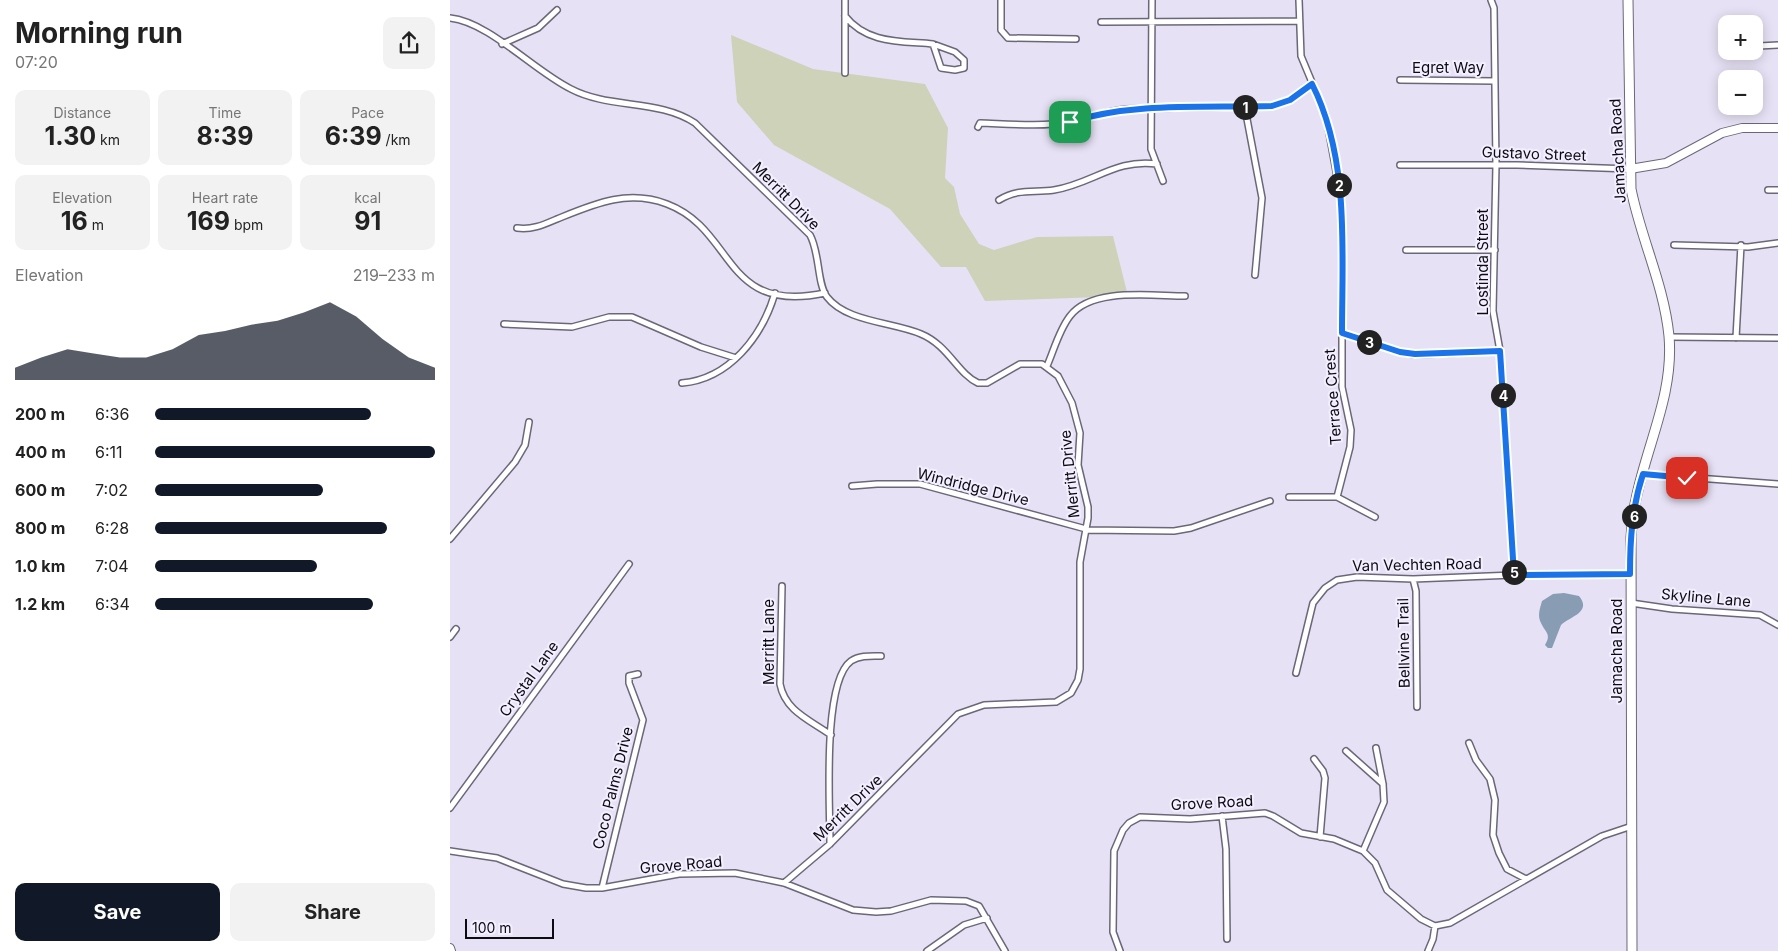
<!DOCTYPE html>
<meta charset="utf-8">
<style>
:root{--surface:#fff;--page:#f2f2f2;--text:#222;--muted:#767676;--accent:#111827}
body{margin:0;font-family:Inter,sans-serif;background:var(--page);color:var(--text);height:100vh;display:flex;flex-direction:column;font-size:19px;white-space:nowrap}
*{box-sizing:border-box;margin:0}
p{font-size:16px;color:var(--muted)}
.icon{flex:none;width:28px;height:28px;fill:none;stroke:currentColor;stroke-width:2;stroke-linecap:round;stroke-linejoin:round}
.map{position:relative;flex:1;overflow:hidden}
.details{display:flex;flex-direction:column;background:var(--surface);width:450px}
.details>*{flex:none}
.buttons{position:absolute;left:1268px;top:15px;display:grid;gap:10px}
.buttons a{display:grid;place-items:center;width:45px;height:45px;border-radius:10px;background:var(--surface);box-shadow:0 2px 12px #0003;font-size:25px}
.scale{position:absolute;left:15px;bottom:12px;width:89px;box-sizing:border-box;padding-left:5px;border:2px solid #0d0b12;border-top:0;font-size:14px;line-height:18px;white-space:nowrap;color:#0d0b12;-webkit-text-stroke:4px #f3efff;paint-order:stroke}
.pin{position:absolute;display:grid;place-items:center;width:42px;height:42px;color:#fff;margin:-21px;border-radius:10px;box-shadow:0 2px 8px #0006}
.km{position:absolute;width:25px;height:25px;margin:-12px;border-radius:50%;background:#222;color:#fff;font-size:14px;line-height:25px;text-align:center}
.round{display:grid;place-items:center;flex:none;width:52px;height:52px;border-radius:10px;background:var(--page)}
.overview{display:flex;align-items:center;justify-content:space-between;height:85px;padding:0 15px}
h1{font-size:28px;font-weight:700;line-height:38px}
.metrics{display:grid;grid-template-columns:repeat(3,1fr);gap:8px;height:85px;padding:5px 15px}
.metrics div{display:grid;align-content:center;border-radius:10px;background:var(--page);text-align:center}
.metrics b{font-size:25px;font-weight:700}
.metrics small{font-size:14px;font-weight:400}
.metrics p{font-size:14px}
.chart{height:140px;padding:10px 15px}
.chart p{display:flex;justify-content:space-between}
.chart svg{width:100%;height:90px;margin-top:5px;fill:var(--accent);opacity:.7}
.primary-button{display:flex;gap:10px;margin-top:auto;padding:10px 15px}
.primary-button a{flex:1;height:58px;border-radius:10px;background:var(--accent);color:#fff;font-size:20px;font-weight:700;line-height:58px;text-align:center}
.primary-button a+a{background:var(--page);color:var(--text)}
ul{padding:0 15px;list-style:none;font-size:16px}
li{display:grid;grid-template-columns:80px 60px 1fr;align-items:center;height:38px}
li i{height:12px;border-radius:6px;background:var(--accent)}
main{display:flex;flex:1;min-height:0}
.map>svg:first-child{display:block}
.green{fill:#cdd2b9}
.water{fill:#889cb4}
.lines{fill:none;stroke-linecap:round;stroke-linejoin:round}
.street-casing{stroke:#6b6778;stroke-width:8}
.secondary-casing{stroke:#6b6778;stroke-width:10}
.primary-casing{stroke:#6b6778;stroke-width:11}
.street{stroke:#fff;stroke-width:5}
.secondary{stroke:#fff;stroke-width:8}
.primary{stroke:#fff;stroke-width:9}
.route-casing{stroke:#fff;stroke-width:10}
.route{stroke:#1a73e8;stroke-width:6}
.labels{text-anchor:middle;stroke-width:4;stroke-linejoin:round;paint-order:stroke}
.street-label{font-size:15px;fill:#0d0b12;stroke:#f3efff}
</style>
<main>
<section class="details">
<div class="overview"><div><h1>Morning run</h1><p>07:20</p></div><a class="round"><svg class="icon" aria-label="share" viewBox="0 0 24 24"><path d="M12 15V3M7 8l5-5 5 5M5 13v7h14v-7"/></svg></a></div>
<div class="metrics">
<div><p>Distance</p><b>1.30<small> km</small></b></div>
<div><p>Time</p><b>8:39</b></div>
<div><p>Pace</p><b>6:39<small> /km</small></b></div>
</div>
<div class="metrics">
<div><p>Elevation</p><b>16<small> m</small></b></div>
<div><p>Heart rate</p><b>169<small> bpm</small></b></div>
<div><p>kcal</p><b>91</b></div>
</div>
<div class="chart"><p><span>Elevation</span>219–233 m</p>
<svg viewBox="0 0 160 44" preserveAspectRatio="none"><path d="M0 44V38L10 33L20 29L30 31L40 33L50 33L60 29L70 22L80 20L90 17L100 15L110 11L120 6L130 13L140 24L150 33L160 38V44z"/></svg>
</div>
<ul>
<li><b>200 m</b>6:36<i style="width:77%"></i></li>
<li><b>400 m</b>6:11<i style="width:100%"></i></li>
<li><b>600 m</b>7:02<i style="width:60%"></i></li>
<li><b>800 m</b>6:28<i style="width:83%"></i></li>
<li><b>1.0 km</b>7:04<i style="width:58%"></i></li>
<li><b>1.2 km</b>6:34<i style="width:78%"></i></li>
</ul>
<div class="primary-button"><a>Save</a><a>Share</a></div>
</section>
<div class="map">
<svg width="1328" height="951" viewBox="0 0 1328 951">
<rect width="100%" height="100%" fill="#e7e1f5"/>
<path class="green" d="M281 35 363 69 475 84 498 128 495 178 504 187 510 214 529 244 544 250 587 237 663 236 678 296 535 301 516 267H491L440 209 324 145 287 102Z"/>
<path class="water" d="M1114 593 1129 596C1142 612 1121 616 1111 625L1102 648H1098L1095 645C1102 634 1095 632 1091 623 1087 616 1090 608 1092 601L1103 594Z"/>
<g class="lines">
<defs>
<path id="street" d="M395 0V73
M551 0V30L558 38 626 39
M702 0 701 149 713 181
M849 0 851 56 876 116 892 204V387L901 430 900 447 887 497
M1041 0 1044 8 1046 165 1043 311 1050 351 1064 575
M395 16C417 44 451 41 483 44L491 68 505 70 514 68V60L505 52 483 44
M0 18C39 22 84 71 121 89 159 109 209 99 245 123L360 235C370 253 367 284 377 297 396 322 443 322 471 334 498 345 508 374 528 383H537L570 364H592L608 376 622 403 630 433 628 465 638 507V518L630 562V669L628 680 621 693 606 702 534 705 508 714 380 844 334 883
M651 22 849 21
M52 44 88 28 107 10
M1309 46 1328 45
M950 80 1045 81
M797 107V119L812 198 805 275
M528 127 530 123C559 124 591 127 620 122 639 118 657 111 676 109L822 106 840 100 862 84
M950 165H1067L1180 169
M1318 190H1328
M549 200C568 188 584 193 604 190 642 184 666 158 707 164
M67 228C82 230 93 225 107 219 144 204 177 189 217 204 286 230 272 315 375 293
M1224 245 1298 247 1328 243
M956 250H1045
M54 324 122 327 159 317H182L251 347 286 358
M892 333 949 352 965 355 1050 351
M1219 337 1328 338
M1286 338 1291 245
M597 366C604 350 609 330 620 316 642 287 702 296 735 296
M232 383C279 379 312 337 325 293
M1193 474 1328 484
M402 486 427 484H470L636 529
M839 497H887L925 517
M636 530 724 531 741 528 820 501
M0 539 65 462 75 445 79 422
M963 579 966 591 967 707
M332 586 330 684C335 711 360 720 381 735
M1181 603 1222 609 1310 615 1328 625
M0 637 6 629
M846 673 863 603 875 588 887 580 907 577 963 579 1064 575 1181 574
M1019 743 1026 760 1040 779 1045 800 1043 835 1049 853 1057 869 1076 879
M896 751 933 784
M864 759 873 771 875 778 870 837
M0 808 179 564
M772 816 776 849 777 939
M380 844C380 807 372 682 401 661 410 655 421 656 431 656
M0 851 47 858 113 884 136 888H152L229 874 285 873 334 883 403 910 426 912 441 911 481 900 516 901 529 906 555 951
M913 851 934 802 933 784 926 748
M152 888 193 720 179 683V676L188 674
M477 951 514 925 537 918
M670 951 663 932 664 851 673 830 679 823 690 817 740 819 815 813 823 816 851 833 884 839 913 851 925 863 937 890 971 919 985 926 1000 923 1152 836 1182 826
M978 951 983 939 985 926"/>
<path id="secondary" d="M1180 169 1216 163 1272 133 1292 128H1328
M0 948 1 951"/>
<path id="primary" d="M1178 0 1181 189C1191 239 1214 285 1219 336 1224 394 1197 444 1186 499 1183 511 1182 524 1181 537L1182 951"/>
</defs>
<use href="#street" class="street-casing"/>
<use href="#secondary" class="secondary-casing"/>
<use href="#primary" class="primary-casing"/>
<use href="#street" class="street"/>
<use href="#secondary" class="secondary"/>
<use href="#primary" class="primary"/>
</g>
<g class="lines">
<defs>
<path id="route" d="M620 122C684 102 754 108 822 106L840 100 862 84C900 159 892 252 892 333L950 352 965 354 1050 351 1064 575 1180 574C1180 540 1182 507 1193 474L1237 478"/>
</defs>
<use href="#route" class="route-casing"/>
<use href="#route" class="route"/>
</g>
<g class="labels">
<g class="street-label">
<text x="998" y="73">Egret Way</text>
<text transform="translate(1168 151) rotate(-93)" y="5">Jamacha Road</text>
<text transform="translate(1084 154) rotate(2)" y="5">Gustavo Street</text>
<text transform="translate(336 196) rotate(45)" y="5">Merritt Drive</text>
<text transform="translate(1033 262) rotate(-90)" y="5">Lostinda Street</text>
<text transform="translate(883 397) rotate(-94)" y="5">Terrace Crest</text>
<text transform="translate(620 474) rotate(-96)" y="5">Merritt Drive</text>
<text transform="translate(523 487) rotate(14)" y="5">Windridge Drive</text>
<text transform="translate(967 565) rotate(-1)" y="5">Van Vechten Road</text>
<text transform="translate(1256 598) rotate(5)" y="5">Skyline Lane</text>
<text transform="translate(319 642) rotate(-90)" y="5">Merritt Lane</text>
<text transform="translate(954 643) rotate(-91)" y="5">Bellvine Trail</text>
<text transform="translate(1167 651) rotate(-90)" y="5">Jamacha Road</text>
<text transform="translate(79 679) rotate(-54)" y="5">Crystal Lane</text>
<text transform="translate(163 788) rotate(-76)" y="5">Coco Palms Drive</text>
<text transform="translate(762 803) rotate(-3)" y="5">Grove Road</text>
<text transform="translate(398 808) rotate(-44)" y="5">Merritt Drive</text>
<text transform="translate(231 865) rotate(-5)" y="5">Grove Road</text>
</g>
</g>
</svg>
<div class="buttons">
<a>+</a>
<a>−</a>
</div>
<div class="scale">100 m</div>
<div class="pin" style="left:620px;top:122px;background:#1e9e55"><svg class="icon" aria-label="arrive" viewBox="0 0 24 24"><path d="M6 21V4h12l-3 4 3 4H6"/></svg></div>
<div class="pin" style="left:1237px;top:478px;background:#d93025"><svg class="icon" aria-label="check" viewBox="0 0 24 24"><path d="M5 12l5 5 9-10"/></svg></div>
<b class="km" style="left:795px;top:107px">1</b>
<b class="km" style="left:889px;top:185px">2</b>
<b class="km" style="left:919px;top:342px">3</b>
<b class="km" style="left:1053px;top:395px">4</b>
<b class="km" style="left:1064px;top:572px">5</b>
<b class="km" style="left:1184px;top:516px">6</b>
</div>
</main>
